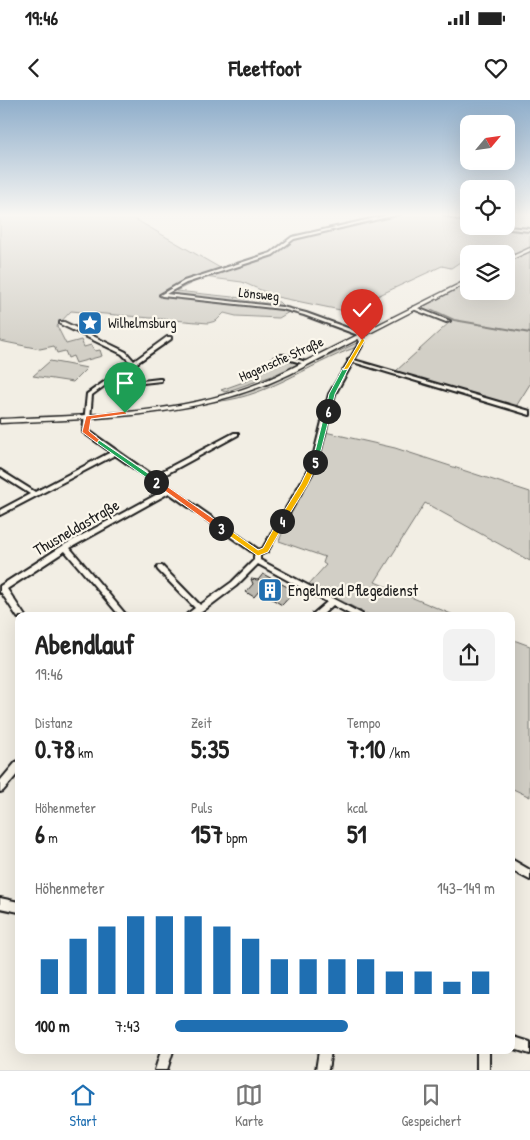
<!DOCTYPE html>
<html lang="de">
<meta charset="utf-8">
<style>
:root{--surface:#fff;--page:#f2f2f2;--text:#222;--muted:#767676;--line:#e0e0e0;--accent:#1f6fb2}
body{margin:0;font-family:"Patrick Hand",sans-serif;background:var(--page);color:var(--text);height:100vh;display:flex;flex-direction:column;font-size:19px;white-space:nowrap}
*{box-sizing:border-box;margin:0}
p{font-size:16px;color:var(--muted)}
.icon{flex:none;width:28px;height:28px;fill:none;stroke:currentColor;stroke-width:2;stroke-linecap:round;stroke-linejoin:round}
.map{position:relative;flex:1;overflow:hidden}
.side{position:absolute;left:15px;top:512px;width:500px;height:442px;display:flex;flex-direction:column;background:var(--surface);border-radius:10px;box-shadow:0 5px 20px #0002}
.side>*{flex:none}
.needle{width:32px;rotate:61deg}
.controls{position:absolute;left:460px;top:15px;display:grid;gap:10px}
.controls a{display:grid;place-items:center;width:55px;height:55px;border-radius:10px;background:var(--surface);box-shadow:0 5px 20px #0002;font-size:25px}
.pin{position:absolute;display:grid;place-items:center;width:42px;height:42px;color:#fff;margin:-51px -21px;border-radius:50% 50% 50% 0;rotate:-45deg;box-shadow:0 0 5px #0007}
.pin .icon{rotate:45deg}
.km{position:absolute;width:25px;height:25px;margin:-12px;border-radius:50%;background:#222;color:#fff;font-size:14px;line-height:25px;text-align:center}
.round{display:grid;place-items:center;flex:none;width:52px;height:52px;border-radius:10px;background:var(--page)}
.summary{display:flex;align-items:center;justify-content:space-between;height:85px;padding:0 20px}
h1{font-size:28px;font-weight:700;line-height:38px}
.metrics{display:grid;grid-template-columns:repeat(3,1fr);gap:8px;height:85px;padding:5px 20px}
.metrics div{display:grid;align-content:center}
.metrics b{font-size:25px;font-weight:700}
.metrics small{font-size:14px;font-weight:400}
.metrics p{font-size:14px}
.chart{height:140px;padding:10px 20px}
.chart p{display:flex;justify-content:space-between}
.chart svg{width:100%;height:90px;margin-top:5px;stroke:var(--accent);stroke-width:6}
ul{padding:0 20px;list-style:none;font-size:16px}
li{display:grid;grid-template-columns:80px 60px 1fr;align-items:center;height:38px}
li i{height:12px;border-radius:6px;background:var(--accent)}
.status{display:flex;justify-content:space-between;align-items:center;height:35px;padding:0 25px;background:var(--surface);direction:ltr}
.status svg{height:14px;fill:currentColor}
header{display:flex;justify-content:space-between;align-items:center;height:65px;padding:0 20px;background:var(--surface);font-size:22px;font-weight:700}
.tab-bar{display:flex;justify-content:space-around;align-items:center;height:70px;border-top:1px solid var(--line);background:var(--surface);font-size:14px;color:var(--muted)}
.tab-bar a{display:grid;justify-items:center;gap:2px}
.tab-bar .on{color:var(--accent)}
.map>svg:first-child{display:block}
.green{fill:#d2cfc6;stroke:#777671}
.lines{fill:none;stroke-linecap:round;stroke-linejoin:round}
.stream-far1{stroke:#716f6b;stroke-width:1}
.stream{stroke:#716f6b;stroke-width:2}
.building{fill:#bdbab1;stroke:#1c1c1c}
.minor-casing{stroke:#1c1c1c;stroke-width:4}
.tertiary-casing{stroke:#1c1c1c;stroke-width:3}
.minor{fill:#fbf7ec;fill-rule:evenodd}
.tertiary{fill:#fbf7ec;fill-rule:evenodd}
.split-1{fill:#f0652b;stroke:#fff}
.split-2{fill:#22a559;stroke:#fff}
.split-3{fill:#f0652b;stroke:#fff}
.split-4{fill:#f5b400;stroke:#fff}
.split-5{fill:#f5b400;stroke:#fff}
.split-6{fill:#22a559;stroke:#fff}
.split-7{fill:#22a559;stroke:#fff}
.split-8{fill:#f5b400;stroke:#fff}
.labels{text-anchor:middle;stroke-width:4.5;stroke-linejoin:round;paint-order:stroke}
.far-street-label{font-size:14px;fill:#1c1c1c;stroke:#fbf7ec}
.far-poi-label{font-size:14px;fill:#1c1c1c;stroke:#fbf7ec;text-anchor:start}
.street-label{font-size:16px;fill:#1c1c1c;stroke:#fbf7ec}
.poi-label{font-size:16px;fill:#1c1c1c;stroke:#fbf7ec;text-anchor:start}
</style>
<div class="status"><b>19:46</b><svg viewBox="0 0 49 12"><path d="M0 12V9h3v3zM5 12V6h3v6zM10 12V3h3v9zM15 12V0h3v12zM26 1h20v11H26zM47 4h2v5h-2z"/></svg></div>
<header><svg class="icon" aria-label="back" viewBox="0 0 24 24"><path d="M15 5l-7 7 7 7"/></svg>Fleetfoot<svg class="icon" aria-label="heart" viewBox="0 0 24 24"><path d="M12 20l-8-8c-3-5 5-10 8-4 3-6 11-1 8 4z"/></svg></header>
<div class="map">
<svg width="530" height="970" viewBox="0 0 530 970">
<rect width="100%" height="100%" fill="#f2eee4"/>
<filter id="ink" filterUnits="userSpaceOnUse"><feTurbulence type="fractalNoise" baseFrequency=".02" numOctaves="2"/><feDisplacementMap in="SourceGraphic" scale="10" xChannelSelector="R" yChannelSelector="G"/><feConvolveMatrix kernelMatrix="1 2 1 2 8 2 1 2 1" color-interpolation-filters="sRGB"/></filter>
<g filter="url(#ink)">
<path class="green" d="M0 114H126L222 169 204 177 274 155 295 139 404 114H440L469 123V126L530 131V147L516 154 484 147 473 154H469V156L451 168 442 166 345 211 277 197 242 182 204 177 176 191 279 202 289 212 279 218 236 216 224 213 216 221 208 223 71 211 57 226 66 244 81 240 84 247 91 245 95 251 100 250 102 256 76 263 73 256 68 258 65 251 57 253 54 246 40 249 0 241Z
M530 151V284L515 308 396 271 451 221 418 209 469 183V191H506V163Z
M359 242 357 247C307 264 263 301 208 302L276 280Z
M273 256 302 262 272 276 225 292 221 290 249 280Z
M50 261 87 268 73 282 33 276Z
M325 332 395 348 530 392V461L425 403 375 482 456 516H371L309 484 326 465 323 463 325 457 279 441 290 414 317 366Z
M511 539 530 546V697L511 688Z"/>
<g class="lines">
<path class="stream-far1" d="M430 209 435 211"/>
<path class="stream" d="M432 210 454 220 530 233"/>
</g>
<path class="building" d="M263 474 295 491 282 505 259 491 254 497 246 492 253 484 251 479 258 480Z"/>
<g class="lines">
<defs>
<path id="minor" d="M393 114H400L294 139 273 155 186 183 166 194 282 207 306 213 364 234V236H361L364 242 354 260 530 311V315L353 262 335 294 317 365 267 452 260 455V460L362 514V516H353L333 505 321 516H313V514L327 502 258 464 236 486 203 511 195 516H187V514L195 508 158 470 157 468 158 466H162L200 505 232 482 254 460V456L255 454 169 393 70 448 127 516H120L65 451 7 489 25 516H19L18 518 1 492 0 493V486L64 445 165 390 115 355 0 415V410L30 394 0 375V370L35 392 111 352 83 332 87 294 131 263 122 254 60 224V222H64L126 252 134 261 167 237H171V239L114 279 134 282 159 279H161V281L134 284 111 281 92 295 89 331 153 376 234 333H238V335L157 379 259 450 263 448 311 365 329 294 349 261 348 260 350 259 360 242 357 236 358 235 304 215 282 209 162 196 160 195 184 181 271 153 292 137Z
M443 114H449L469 121V123Z
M479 126H496L530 129V131Z
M413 207H415L450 221 446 222 413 209Z
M280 255H284L309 263 305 264 280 257Z
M19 661V672L3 691 0 692V681L16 662Z
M511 759 530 770V780L511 770Z
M0 798 19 802V812L0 808Z
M511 936 530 942V954L511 948Z
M161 951H173L167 970H155Z
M319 951H331L328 970H316Z
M477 951H489V970H477Z"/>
<path id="tertiary" d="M530 148V151L506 162V159Z
M469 179V182L290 274C200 318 98 318 0 323V319C92 315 191 315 276 276Z"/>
</defs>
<use href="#minor" class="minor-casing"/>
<use href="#tertiary" class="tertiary-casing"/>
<use href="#minor" class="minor"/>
<use href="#tertiary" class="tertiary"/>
</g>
</g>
<linearGradient id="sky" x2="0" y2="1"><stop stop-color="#8faecb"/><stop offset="0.46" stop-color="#f9f7f3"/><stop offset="1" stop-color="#f9f7f3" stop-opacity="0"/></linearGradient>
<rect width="530" height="250" fill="url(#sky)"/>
<path class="split-1" d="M125 311 127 314 91 319 89 331 101 341V343H97L82 332 86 316Z"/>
<path class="split-2" d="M99 340 158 380V383H154L97 343Z"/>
<path class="split-3" d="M154 380H158L224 426V430H219L154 383Z"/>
<path class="split-4" d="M279 419 286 421 268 452 258 456 218 428 224 426 258 450 263 448Z"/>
<path class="split-5" d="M312 361 318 362 308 384 284 423H279L278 421 301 384Z"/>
<path class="split-6" d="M328 309 331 311 318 362 312 364 325 311Z"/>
<path class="split-7" d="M343 268 348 269 335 294 331 311 325 312 329 294Z"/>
<path class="split-8" d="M362 238 365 240 348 269 343 270Z"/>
<defs>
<symbol id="sight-square" viewBox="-11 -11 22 22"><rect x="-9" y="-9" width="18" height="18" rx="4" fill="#1f6fb2" stroke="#fbf7ec"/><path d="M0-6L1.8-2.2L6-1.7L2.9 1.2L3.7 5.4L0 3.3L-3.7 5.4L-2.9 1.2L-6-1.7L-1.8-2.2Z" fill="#fff"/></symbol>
<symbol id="building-square" viewBox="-11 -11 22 22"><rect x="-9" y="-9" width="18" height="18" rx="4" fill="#1f6fb2" stroke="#fbf7ec"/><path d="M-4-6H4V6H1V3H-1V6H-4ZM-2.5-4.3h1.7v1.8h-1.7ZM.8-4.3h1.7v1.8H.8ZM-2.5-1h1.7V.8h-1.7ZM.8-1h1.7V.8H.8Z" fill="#fff"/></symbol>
</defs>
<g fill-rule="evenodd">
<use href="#sight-square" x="76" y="209" width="28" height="28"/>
<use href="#building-square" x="256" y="476" width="28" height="28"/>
</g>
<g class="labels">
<g class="far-street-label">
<text transform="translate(259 194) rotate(6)" y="5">Lönsweg</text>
<text transform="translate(281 259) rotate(-24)" y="5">Hagensche Straße</text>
</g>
<g class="far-poi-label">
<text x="108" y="228">Wilhelmsburg</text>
</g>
<g class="street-label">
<text transform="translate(76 427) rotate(-30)" y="6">Thusneldastraße</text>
</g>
<g class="poi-label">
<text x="288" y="496">Engelmed Pflegedienst</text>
</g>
</g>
</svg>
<div class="controls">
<a><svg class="needle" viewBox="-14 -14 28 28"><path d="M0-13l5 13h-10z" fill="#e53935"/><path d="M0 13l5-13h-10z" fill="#767676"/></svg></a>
<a><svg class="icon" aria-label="locate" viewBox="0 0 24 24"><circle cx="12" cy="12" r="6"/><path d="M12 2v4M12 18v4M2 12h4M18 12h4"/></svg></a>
<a><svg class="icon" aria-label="layers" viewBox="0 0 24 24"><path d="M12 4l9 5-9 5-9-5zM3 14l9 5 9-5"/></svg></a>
</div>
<div class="pin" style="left:125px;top:313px;background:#1e9e55"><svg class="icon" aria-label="arrive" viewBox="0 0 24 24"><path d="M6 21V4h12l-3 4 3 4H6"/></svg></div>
<div class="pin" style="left:362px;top:240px;background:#d93025"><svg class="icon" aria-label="check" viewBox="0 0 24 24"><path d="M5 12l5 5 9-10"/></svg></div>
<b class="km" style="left:156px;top:382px">2</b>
<b class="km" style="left:221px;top:428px">3</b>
<b class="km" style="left:282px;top:421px">4</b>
<b class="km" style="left:315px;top:362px">5</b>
<b class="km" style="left:328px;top:311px">6</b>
<section class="side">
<div class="summary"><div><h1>Abendlauf</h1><p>19:46</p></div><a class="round"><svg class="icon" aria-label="share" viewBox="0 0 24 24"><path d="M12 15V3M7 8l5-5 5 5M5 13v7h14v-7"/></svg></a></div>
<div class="metrics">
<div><p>Distanz</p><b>0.78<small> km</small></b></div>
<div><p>Zeit</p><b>5:35</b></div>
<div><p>Tempo</p><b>7:10<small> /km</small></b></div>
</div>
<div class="metrics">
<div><p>Höhenmeter</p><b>6<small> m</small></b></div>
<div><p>Puls</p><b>157<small> bpm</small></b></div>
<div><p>kcal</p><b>51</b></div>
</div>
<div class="chart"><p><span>Höhenmeter</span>143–149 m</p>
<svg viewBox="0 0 160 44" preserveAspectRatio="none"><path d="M5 44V27M15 44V17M25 44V11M35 44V6M45 44V6M55 44V6M65 44V11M75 44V17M85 44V27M95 44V27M105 44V27M115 44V27M125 44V33M135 44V33M145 44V38M155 44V33"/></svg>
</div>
<ul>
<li><b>100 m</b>7:43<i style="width:54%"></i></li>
</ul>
</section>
</div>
<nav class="tab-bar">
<a class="on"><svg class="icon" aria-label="home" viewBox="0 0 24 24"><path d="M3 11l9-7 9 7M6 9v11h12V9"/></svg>Start</a>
<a><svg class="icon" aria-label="map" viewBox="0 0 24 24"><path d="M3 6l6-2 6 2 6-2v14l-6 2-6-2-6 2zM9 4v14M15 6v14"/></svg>Karte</a>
<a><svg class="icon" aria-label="saved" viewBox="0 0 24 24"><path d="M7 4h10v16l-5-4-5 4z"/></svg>Gespeichert</a>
</nav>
